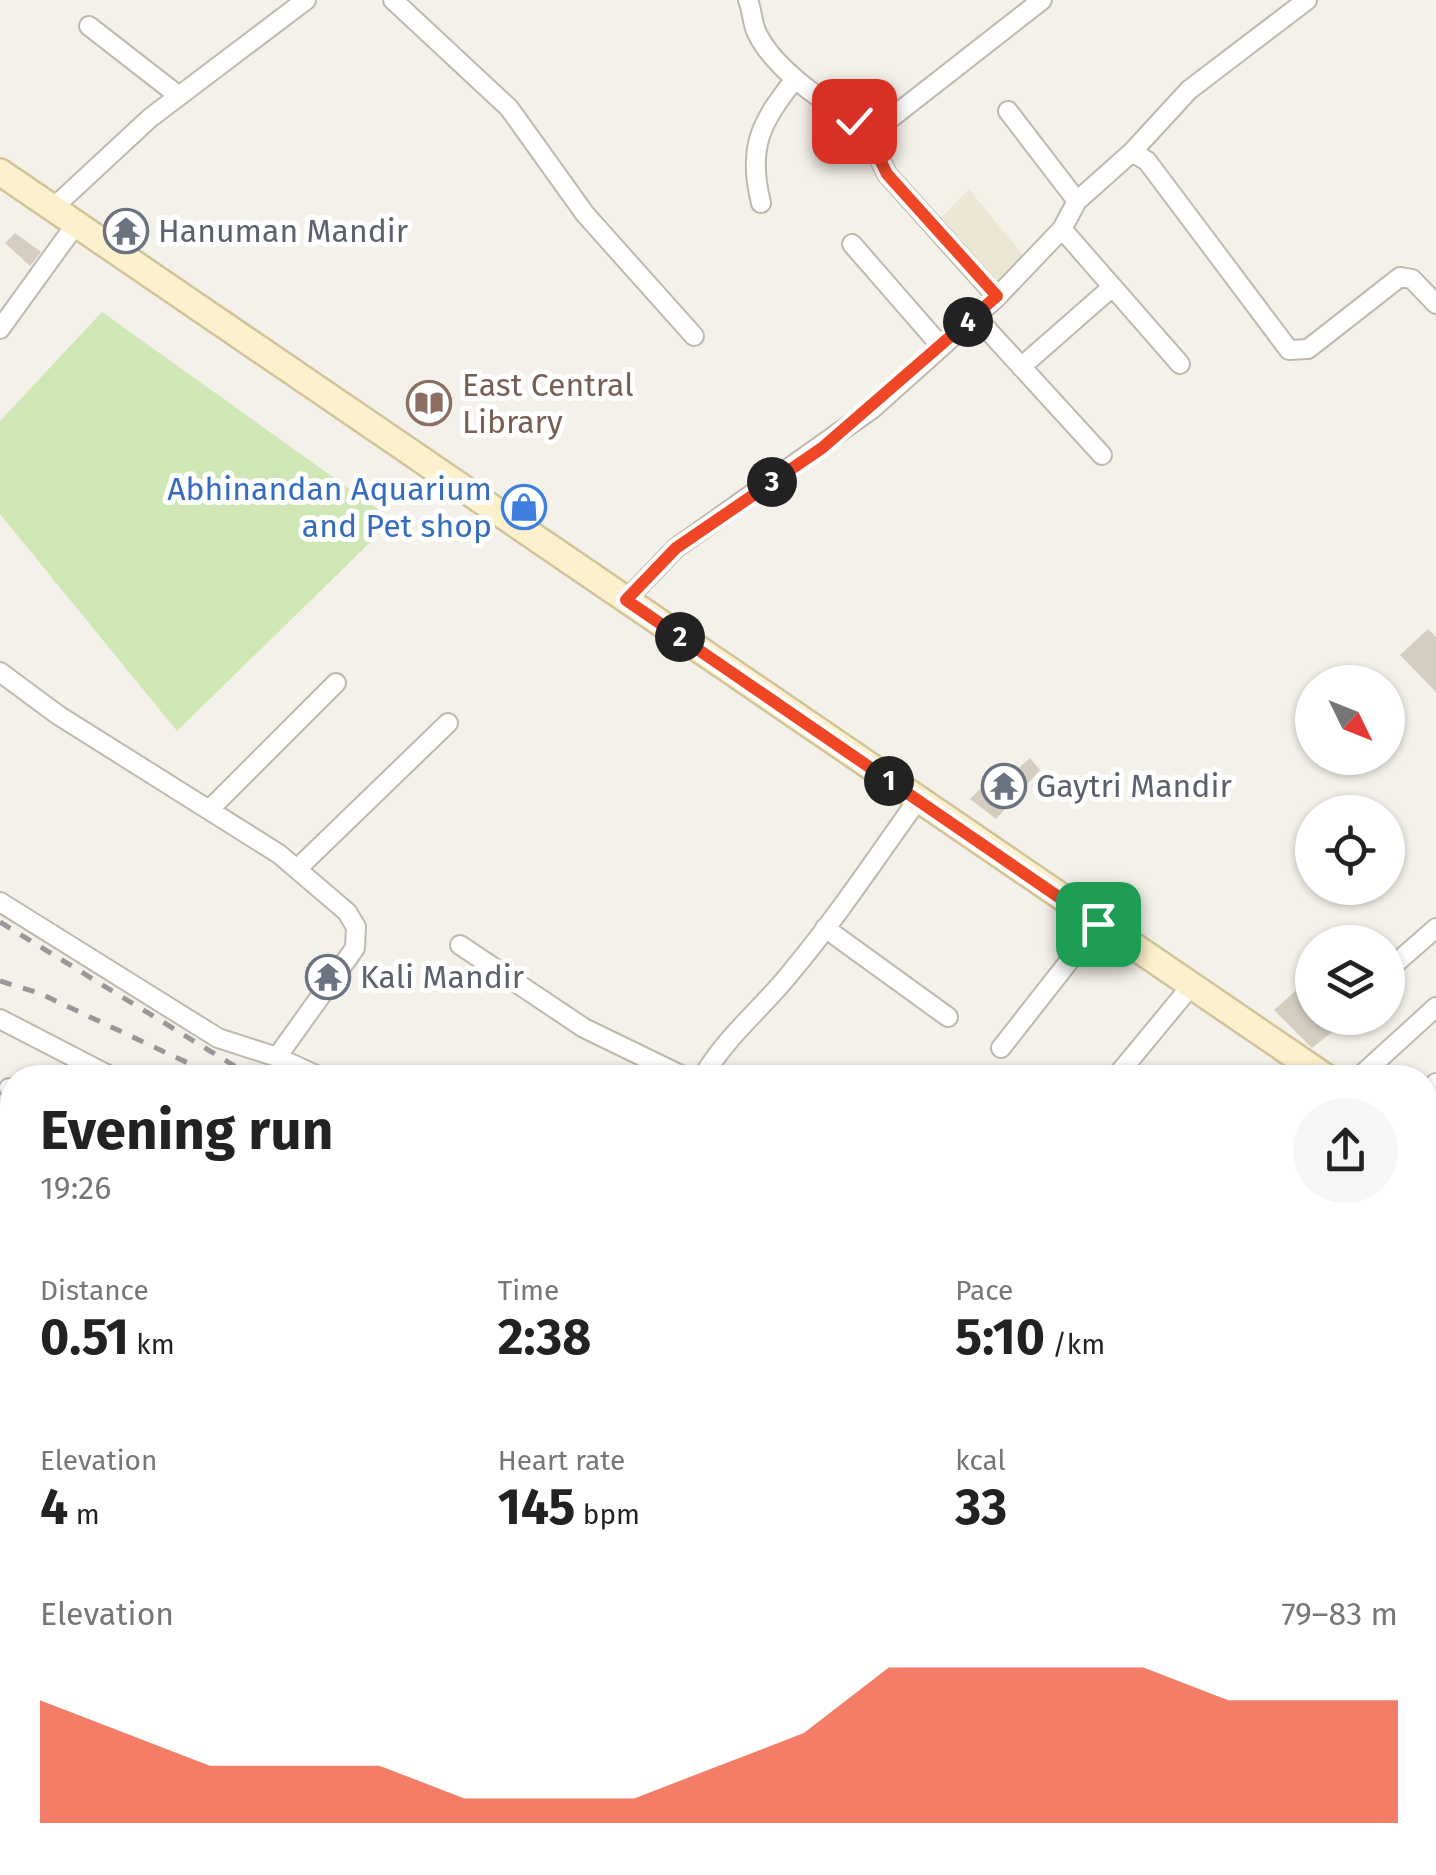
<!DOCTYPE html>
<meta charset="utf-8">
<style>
:root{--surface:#fff;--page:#f6f6f6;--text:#222;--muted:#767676;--accent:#ef4726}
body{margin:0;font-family:"Fira Sans",sans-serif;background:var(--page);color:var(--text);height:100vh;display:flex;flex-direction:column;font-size:38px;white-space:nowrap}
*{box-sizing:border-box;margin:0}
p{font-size:32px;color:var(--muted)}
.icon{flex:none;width:55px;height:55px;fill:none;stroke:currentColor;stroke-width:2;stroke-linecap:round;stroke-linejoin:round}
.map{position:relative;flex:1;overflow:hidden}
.side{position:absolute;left:0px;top:1065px;width:1438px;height:810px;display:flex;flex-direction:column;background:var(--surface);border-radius:40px 40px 0 0;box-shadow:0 2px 8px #0004}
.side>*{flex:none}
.needle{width:65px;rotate:133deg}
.controls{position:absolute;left:1295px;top:665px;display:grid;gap:20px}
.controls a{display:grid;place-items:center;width:110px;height:110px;border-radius:50%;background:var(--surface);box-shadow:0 2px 8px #0004;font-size:50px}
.pin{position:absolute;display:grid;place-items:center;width:85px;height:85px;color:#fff;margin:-42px;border-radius:20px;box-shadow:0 5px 15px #0006}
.km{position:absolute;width:50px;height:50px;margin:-25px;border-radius:50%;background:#222;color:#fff;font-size:28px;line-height:50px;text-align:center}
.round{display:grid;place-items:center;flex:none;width:105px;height:105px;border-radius:52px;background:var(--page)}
.summary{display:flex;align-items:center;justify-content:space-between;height:170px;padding:0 40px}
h1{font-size:55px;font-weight:700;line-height:75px}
.stats{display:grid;grid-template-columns:repeat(3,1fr);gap:15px;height:170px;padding:10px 40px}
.stats div{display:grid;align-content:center}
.stats b{font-size:50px;font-weight:700}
.stats small{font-size:28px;font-weight:400}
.stats p{font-size:28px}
.chart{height:280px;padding:20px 40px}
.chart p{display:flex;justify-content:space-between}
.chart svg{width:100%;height:180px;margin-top:10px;fill:var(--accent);opacity:.7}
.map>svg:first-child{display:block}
.education{fill:#ece6d4}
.green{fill:#cfe6b5}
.building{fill:#d5cdc0}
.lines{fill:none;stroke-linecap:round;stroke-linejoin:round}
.minor-casing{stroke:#bfb9ad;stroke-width:22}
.secondary-casing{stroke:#d1c49b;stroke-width:30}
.minor{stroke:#fff;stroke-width:18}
.secondary{stroke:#fcf1cc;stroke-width:25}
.rail{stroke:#989898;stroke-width:5;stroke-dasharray:12 12;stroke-linecap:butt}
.route-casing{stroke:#fff;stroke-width:20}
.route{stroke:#ef4726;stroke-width:12}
.labels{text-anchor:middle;stroke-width:10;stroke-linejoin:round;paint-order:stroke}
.worship-label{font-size:32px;fill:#5b616d;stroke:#fff;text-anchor:start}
.education-label{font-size:32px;fill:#785e54;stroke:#fff;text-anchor:start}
.shop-label{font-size:32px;fill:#366cbe;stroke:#fff;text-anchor:end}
</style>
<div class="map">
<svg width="1436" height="1875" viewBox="0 0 1436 1875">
<rect width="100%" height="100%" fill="#f4f1ea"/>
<path class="education" d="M969 189 1027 260 997 286 938 221Z"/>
<path class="green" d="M102 312 393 520 177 731 0 514V421Z
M543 1863V1862L802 1863 785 1875H545Z"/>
<path class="building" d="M15 233 41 252 30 266 5 243Z
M436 385 448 412 432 427 408 408Z
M1428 629 1436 637V692L1400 655Z
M1030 758 1040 770 996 819 970 799 1002 767 1012 774Z
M1312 976V1018H1350L1312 1048 1274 1010Z"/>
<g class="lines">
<defs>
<path id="minor" d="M393 0 509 108 585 214 694 336
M89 26 179 96
M1008 111 1077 201
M877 129 1042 0
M1132 152 1189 90 1307 0
M761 203C747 147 761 122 795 79
M53 208 150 118 306 0
M1062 229 1180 364
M852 244 940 345
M997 297 1062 229 1077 201 1132 152 1147 161 1289 350 1308 349 1400 277 1412 279 1436 304
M975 316 1102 455
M0 329 76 224
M1021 367 1110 289
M627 599 676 548 872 409 997 297 887 174 869 137 877 129C838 115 773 70 756 31 752 21 752 10 748 0
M0 672 58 715 279 854 347 912 356 927 355 948 277 1057
M210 809 336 683
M297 869 448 723
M0 902 218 1038 277 1057 322 1078
M825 928 948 1017
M460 945 584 1028 687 1078
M1388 970 1436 928
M0 1019 114 1078
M1001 1048 1099 923
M702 1078C727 1035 762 1009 792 971 837 917 876 858 917 801
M1115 1078 1191 986
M1358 1078 1436 1007
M9 1088 12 1091
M1425 1093 1436 1083
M0 1379 12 1361
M0 1407 12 1415
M0 1834 12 1825
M227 1862 230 1875
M392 1862 405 1875
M1088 1862 1100 1875
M1362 1862 1364 1875
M849 1875 865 1862"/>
<path id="secondary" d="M0 172 1327 1078
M1425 1147 1436 1154"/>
</defs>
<use href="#minor" class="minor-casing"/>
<use href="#secondary" class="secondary-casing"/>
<use href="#minor" class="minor"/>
<use href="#secondary" class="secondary"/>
<path class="rail" d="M0 922 254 1078
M0 981 39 993 220 1078
M1425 1665 1436 1670"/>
</g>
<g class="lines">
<defs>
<path id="route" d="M854 121 876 129 869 137 887 174 997 296 822 448 676 548 626 600 1098 924"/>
</defs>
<use href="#route" class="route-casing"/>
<use href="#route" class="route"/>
</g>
<defs>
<symbol id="temple-ring" viewBox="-11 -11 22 22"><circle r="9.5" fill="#fff" stroke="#6b7280" stroke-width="1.5"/><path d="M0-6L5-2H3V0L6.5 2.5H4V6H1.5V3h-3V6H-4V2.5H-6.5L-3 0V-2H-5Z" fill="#6b7280"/></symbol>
<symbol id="library-ring" viewBox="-11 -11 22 22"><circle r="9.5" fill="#fff" stroke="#8d6e63" stroke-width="1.5"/><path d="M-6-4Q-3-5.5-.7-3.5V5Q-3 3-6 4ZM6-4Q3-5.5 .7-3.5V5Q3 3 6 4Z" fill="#8d6e63"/></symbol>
<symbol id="shop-ring" viewBox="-11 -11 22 22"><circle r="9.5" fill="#fff" stroke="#3f7fe0" stroke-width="1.5"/><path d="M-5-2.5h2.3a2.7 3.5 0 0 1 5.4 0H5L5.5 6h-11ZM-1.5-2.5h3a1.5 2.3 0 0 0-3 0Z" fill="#3f7fe0"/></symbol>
</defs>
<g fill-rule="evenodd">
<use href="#temple-ring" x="101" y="206" width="50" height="50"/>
<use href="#library-ring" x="404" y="378" width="50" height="50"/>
<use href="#shop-ring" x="499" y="482" width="50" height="50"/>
<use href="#temple-ring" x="979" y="761" width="50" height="50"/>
<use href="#temple-ring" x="303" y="952" width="50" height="50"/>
</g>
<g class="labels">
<g class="worship-label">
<text x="158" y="242">Hanuman Mandir</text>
<text x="1036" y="797">Gaytri Mandir</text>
<text x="360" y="988">Kali Mandir</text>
</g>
<g class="education-label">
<text x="462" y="396">East Central<tspan x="462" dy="37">Library</tspan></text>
</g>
<g class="shop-label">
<text x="492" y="500">Abhinandan Aquarium<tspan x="492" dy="37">and Pet shop</tspan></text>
</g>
</g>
</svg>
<div class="controls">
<a><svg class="needle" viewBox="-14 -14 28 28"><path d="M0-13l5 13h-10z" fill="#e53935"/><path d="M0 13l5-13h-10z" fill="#767676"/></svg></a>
<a><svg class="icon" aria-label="locate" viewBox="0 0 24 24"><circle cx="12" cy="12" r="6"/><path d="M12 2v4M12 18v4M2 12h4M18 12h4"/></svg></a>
<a><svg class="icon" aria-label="layers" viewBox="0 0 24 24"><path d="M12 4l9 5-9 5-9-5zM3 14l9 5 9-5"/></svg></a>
</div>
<div class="pin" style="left:1098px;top:924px;background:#1e9e55"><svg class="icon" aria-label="arrive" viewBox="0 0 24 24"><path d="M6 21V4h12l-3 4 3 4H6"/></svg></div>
<div class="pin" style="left:854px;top:121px;background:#d93025"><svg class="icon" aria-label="check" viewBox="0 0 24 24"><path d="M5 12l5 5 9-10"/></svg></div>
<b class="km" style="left:889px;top:781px">1</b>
<b class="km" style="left:680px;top:637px">2</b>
<b class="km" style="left:772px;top:482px">3</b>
<b class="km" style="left:968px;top:322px">4</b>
<section class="side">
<div class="summary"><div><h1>Evening run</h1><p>19:26</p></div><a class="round"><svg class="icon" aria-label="share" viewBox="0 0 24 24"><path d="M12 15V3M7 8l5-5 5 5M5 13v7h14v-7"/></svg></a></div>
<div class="stats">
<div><p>Distance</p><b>0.51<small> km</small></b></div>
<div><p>Time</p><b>2:38</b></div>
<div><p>Pace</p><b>5:10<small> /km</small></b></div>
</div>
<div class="stats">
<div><p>Elevation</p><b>4<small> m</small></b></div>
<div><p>Heart rate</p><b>145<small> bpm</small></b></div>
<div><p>kcal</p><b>33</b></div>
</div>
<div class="chart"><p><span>Elevation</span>79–83 m</p>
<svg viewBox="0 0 160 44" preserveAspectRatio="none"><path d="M0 44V14L10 22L20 30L30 30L40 30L50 38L60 38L70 38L80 30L90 22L100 6L110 6L120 6L130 6L140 14L150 14L160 14V44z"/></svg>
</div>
</section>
</div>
